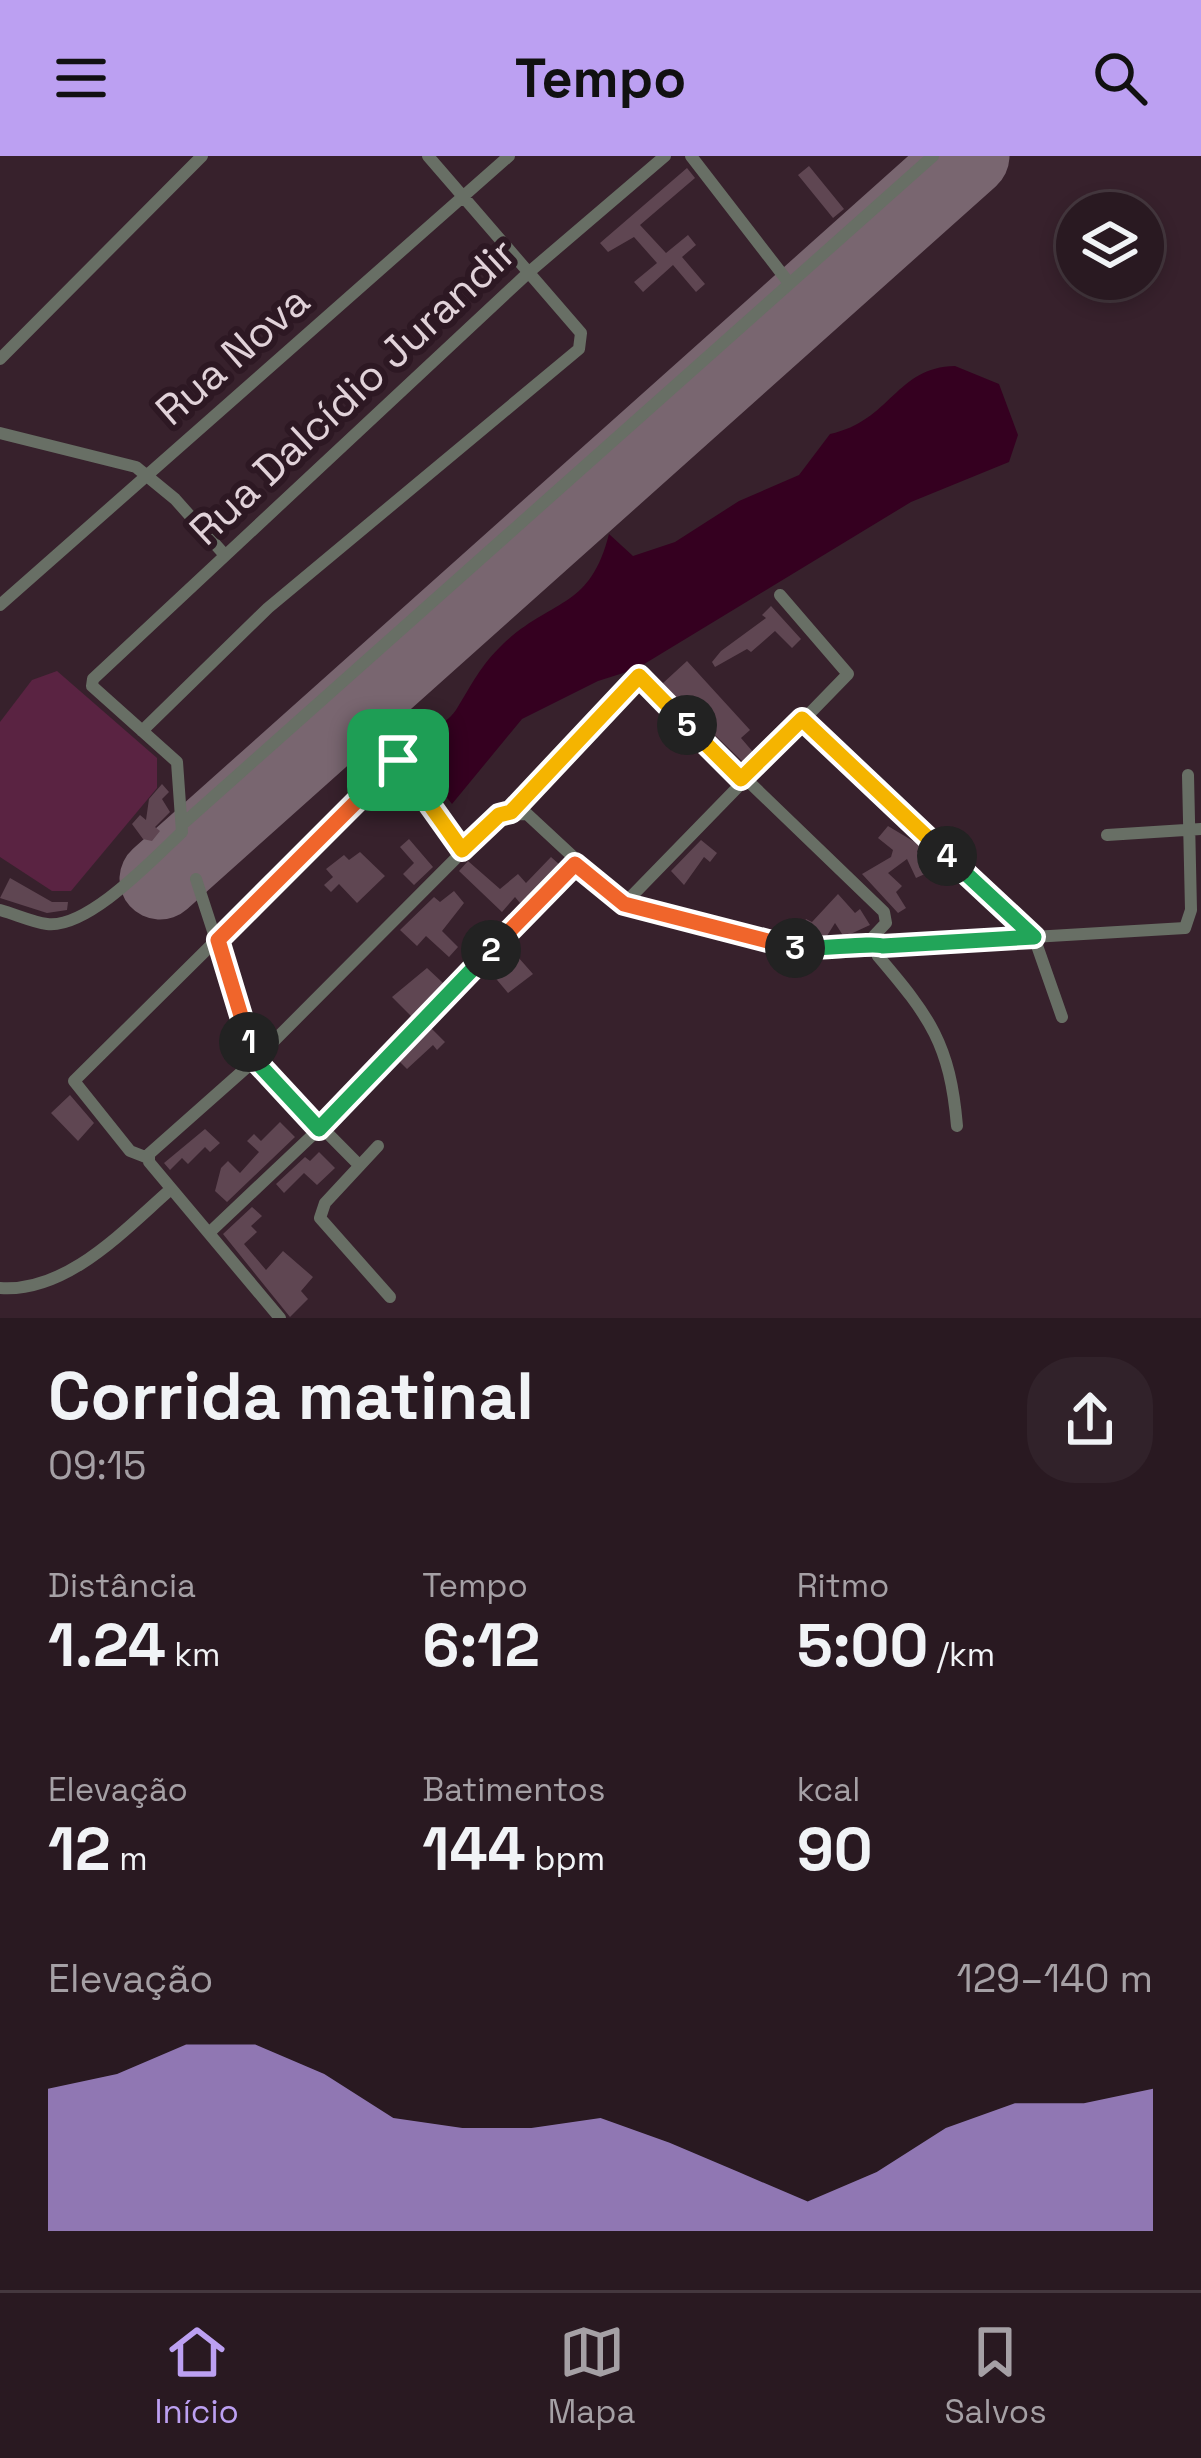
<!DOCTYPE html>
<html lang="pt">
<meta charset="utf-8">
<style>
:root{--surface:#291921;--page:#31222a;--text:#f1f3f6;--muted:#a5a0a5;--line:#45383f;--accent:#bca0f2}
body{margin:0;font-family:"Space Grotesk",sans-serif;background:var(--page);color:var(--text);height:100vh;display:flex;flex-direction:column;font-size:45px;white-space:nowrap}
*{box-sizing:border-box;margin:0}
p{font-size:39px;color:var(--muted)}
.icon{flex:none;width:66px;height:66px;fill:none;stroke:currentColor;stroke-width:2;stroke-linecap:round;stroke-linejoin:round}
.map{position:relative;height:1162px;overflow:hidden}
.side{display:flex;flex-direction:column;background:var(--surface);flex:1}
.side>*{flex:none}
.fabs{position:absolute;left:1056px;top:36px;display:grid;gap:24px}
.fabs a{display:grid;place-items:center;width:108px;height:108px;border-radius:50%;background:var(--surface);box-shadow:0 6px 18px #0003,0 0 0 3px var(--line);font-size:60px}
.pin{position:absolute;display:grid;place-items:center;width:102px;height:102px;color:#fff;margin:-51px;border-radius:24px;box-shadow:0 6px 18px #0006}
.km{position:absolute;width:60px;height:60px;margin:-30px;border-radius:50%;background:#222;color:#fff;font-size:33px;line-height:60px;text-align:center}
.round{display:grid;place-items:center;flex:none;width:126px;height:126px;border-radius:48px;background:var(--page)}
.overview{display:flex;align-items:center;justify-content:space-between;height:204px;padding:0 48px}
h1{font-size:66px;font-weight:600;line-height:90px}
.figures{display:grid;grid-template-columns:repeat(3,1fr);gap:18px;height:204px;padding:12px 48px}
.figures div{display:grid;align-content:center}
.figures b{font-size:60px;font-weight:600}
.figures small{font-size:33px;font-weight:400}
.figures p{font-size:33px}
.chart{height:336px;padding:24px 48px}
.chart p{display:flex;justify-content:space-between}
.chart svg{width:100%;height:216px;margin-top:12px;fill:var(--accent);opacity:.7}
header{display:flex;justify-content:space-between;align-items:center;height:156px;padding:0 48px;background:var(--accent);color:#111;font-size:54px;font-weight:600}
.dock{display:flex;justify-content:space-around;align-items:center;height:168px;border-top:3px solid var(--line);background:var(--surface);font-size:33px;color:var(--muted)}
.dock a{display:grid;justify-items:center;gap:6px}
.dock .selected{color:var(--accent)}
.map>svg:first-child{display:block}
.green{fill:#5a2342}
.water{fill:#350020}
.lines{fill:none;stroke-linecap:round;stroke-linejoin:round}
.runway{stroke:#796670;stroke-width:81}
.building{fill:#5f4652}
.street{stroke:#686f65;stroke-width:12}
.split-1-casing{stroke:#fff;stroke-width:24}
.split-2-casing{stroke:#fff;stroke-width:24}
.split-3-casing{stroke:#fff;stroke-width:24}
.split-4-casing{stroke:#fff;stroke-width:24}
.split-5-casing{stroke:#fff;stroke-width:24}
.split-6-casing{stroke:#fff;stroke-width:24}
.split-1{stroke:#f0652b;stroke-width:15}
.split-2{stroke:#22a559;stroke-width:15}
.split-3{stroke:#f0652b;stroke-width:15}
.split-4{stroke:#22a559;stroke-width:15}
.split-5{stroke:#f5b400;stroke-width:15}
.split-6{stroke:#f5b400;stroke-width:15}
.labels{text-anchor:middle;stroke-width:12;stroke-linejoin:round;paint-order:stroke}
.street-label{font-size:42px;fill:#e1d2d9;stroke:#2d1823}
</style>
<header><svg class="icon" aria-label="menu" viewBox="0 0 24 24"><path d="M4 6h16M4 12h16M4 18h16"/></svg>Tempo<svg class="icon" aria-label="search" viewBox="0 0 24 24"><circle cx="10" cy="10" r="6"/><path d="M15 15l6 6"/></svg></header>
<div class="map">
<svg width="1201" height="1162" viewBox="0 0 1201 1162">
<rect width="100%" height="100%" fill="#37212c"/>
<path class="green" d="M57 515 157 602V632L71 735H52L0 701V566L32 524Z"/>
<path class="water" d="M955 210 999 228 1018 279 1009 306 911 346 636 513 598 525 522 563 452 648 412 597C424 570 443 573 456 554 473 527 479 511 504 487 553 442 590 453 609 378L633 400 675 386 739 345 799 319 830 278C891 265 896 211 955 210Z"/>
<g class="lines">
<path class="runway" d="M160 723 969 0"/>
</g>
<path class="building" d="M809 10 844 53 833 62 798 19Z
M687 12 695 22 640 69 666 97 688 79 696 89 682 101 705 128 696 136 673 109 643 136 634 126 657 107 634 81 608 96 600 87Z
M771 450 801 483 792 492 775 475 751 496 747 493 715 511 712 506 721 495 766 462 762 459Z
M687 505 750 574 741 582 753 596 743 606 662 528Z
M162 628 169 636 162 643 170 656 155 671 160 675 152 685 143 683 132 668 140 659 146 664 149 643Z
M888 670 923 691 917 695 927 717 916 722 907 703 888 717 902 730 896 736 906 752 898 757 862 718 891 701 893 694 878 682Z
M409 683 433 711 414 729 403 718 414 707 400 691Z
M701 684 717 697 710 706 704 701 684 729 671 715Z
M360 696 385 720 357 747 339 728 331 736 324 729 333 721 326 713 344 699 349 704Z
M551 701 560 709 527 743 520 747 515 741 502 756 459 715 468 705 500 733 518 718 526 727Z
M10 722 52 746H68L67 754 47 757 0 742Z
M454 735 464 747 442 775 458 791 449 801 426 780 417 790 400 774 434 741 440 746Z
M838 738 855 757 860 753 870 769 844 781 835 767 825 783 798 779 806 763 812 766Z
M510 792 533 818 508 837 492 818 503 809 498 803Z
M427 812 443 827 412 861 392 841Z
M431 872 445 886 437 894 433 889 407 913 399 905Z
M70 939 94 967 78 985 51 957Z
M280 966 295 981 227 1046 215 1035 221 1012 228 1005 240 1017 259 996 247 985 254 978 261 985Z
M205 973 220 987 210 996 205 991 188 1008 182 1002 170 1014 164 1007Z
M319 996 335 1012 317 1029 304 1017 284 1037 276 1028 305 1001 310 1005Z
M252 1051 262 1060 251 1070 257 1076 244 1088 266 1114 283 1095 313 1121 301 1135 308 1143 290 1161 223 1078Z"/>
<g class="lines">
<path class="street" d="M691 0 789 127
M0 203 202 0
M0 277 136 311 175 343 223 397
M0 449 509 0
M802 563 1034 781 1062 861
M371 567 462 694
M142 575 268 452 579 193 581 177 428 0
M185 666 933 0
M1107 679 1201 673
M196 723 255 904 359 1009
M624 748 848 518 780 439
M0 754C15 758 32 766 47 768 88 773 153 703 182 676L177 606 92 530 93 523 528 117 665 0
M870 784 883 790 1185 772 1191 754 1188 619
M883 790 878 800C930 861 950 888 957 970
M378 990 325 1047 320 1062 390 1141
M148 1002 130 995 74 925 398 604
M209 1077 319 973 575 708
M0 1132C67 1137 124 1074 171 1033
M280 1162 149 1006V998L255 904 499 659 527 658 624 748 748 782 833 795 870 784 886 767 884 756 639 520 511 656"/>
</g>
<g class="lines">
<defs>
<path id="split-1" d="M249 886 218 784 398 604"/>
<path id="split-2" d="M249 886 255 904 319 973 491 794"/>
<path id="split-3" d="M491 794 575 708 624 748 795 792"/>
<path id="split-4" d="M795 792C816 794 873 786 883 790L1034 781 947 700"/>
<path id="split-5" d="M687 569 741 623 802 563 947 700"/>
<path id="split-6" d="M398 604 462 694 499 659 511 656 639 520 687 569"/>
</defs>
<use href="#split-1" class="split-1-casing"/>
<use href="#split-2" class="split-2-casing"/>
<use href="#split-3" class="split-3-casing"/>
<use href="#split-4" class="split-4-casing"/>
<use href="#split-5" class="split-5-casing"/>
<use href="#split-6" class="split-6-casing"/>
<use href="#split-1" class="split-1"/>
<use href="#split-2" class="split-2"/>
<use href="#split-3" class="split-3"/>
<use href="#split-4" class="split-4"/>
<use href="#split-5" class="split-5"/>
<use href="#split-6" class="split-6"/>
</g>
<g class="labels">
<g class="street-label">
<text transform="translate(232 199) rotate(-41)" y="15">Rua Nova</text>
<text transform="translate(352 235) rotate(-43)" y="15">Rua Dalcídio Jurandir</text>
</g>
</g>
</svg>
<div class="fabs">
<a><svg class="icon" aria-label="layers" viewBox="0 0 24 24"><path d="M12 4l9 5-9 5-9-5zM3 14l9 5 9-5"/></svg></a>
</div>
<div class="pin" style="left:398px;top:604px;background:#1e9e55"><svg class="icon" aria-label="arrive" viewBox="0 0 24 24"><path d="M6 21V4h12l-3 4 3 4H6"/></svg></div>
<b class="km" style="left:249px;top:886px">1</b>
<b class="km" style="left:491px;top:794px">2</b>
<b class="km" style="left:795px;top:792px">3</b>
<b class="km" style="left:947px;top:700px">4</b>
<b class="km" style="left:687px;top:569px">5</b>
</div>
<section class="side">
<div class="overview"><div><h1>Corrida matinal</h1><p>09:15</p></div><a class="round"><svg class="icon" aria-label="share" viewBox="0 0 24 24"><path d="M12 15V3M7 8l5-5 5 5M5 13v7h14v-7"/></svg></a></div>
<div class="figures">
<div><p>Distância</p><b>1.24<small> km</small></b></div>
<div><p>Tempo</p><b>6:12</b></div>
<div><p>Ritmo</p><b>5:00<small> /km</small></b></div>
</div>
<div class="figures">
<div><p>Elevação</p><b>12<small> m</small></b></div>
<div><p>Batimentos</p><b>144<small> bpm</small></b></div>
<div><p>kcal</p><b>90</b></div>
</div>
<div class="chart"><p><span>Elevação</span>129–140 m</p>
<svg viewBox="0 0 160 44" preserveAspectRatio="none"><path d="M0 44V15L10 12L20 6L30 6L40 12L50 21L60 23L70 23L80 21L90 26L100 32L110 38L120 32L130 23L140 18L150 18L160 15V44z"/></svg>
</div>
</section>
<nav class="dock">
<a class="selected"><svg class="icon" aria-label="home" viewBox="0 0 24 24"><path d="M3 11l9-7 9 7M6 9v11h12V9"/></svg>Início</a>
<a><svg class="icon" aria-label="map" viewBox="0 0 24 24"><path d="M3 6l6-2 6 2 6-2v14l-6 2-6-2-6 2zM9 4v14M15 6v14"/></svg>Mapa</a>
<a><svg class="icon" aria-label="saved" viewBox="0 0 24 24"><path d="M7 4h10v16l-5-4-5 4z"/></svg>Salvos</a>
</nav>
